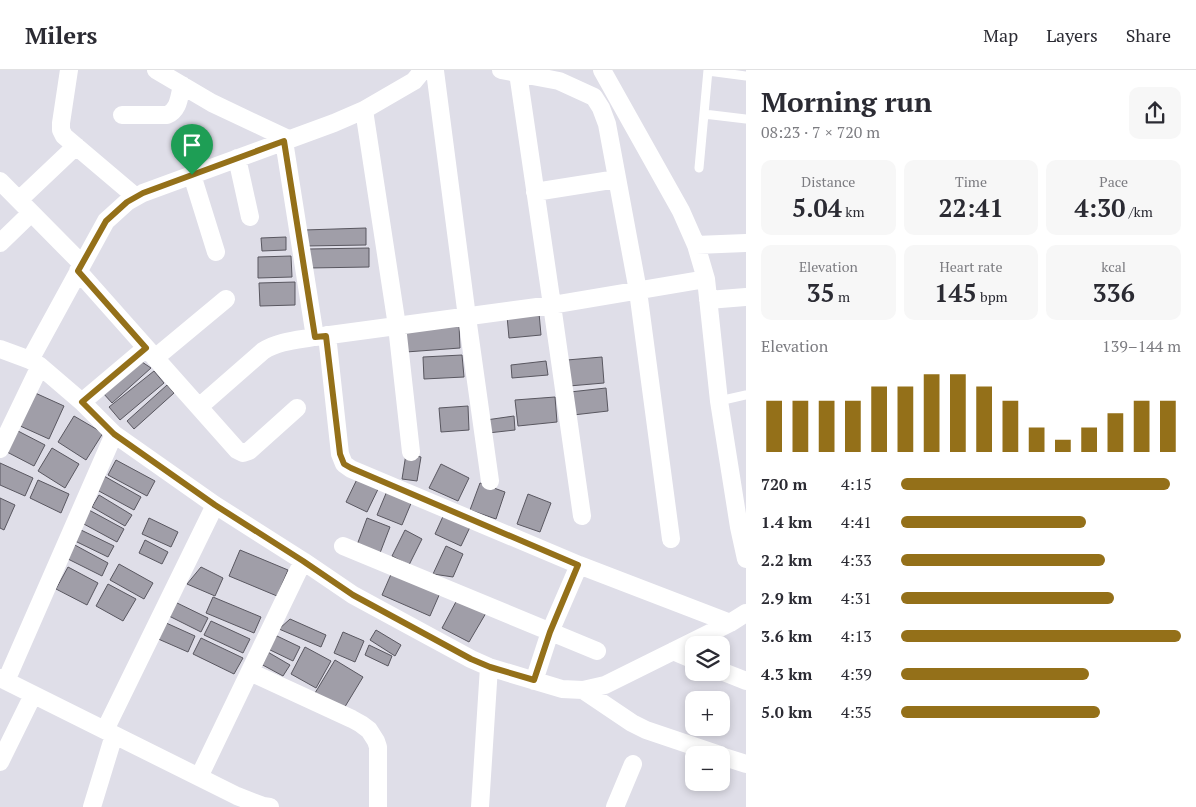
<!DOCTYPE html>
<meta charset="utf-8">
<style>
:root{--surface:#fff;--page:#f7f7f7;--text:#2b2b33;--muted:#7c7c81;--line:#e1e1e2;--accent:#947019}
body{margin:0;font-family:"PT Serif",serif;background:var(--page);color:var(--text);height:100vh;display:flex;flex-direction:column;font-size:19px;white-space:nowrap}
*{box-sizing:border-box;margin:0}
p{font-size:16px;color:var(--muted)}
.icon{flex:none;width:28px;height:28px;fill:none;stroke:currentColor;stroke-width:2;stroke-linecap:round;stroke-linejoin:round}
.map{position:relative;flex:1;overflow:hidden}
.sheet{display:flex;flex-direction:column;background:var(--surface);width:450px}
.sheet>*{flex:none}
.controls{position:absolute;left:685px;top:566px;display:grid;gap:10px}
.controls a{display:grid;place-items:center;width:45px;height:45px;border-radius:10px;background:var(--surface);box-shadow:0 2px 8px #0003;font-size:25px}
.pin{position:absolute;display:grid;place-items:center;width:42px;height:42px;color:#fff;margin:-51px -21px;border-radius:50% 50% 50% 0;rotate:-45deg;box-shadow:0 0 5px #0007}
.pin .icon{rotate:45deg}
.round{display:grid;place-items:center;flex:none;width:52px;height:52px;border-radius:10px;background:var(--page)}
.headline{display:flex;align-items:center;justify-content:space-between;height:85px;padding:0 15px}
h1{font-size:28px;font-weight:700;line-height:38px}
.stats{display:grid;grid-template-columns:repeat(3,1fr);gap:8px;height:85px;padding:5px 15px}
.stats div{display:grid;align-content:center;border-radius:10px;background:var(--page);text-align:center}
.stats b{font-size:25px;font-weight:700}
.stats small{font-size:14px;font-weight:400}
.stats p{font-size:14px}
.chart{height:140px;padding:10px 15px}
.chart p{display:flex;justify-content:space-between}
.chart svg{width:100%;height:90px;margin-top:5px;stroke:var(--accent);stroke-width:6}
ul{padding:0 15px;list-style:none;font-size:16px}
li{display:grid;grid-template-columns:80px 60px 1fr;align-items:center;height:38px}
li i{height:12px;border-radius:6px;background:var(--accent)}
header{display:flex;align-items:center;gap:30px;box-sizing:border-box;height:70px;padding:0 25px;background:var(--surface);border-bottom:1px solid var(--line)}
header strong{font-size:24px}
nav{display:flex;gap:28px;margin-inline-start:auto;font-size:18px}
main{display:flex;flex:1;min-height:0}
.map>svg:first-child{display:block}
.building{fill:#a09ea8;stroke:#595760}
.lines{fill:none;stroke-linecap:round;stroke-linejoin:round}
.service{stroke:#fff;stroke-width:9}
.minor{stroke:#fff;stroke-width:18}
.route-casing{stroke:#fff;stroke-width:10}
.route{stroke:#947019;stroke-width:6}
</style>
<header>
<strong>Milers</strong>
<nav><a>Map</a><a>Layers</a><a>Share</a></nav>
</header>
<main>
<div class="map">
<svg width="746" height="737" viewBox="0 0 746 737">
<rect width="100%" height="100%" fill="#dfdee8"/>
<path class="building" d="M366 158V175L305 176 304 160Z
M286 167V180L262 181 261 168Z
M369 178V197L309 198V179Z
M291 186 292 207 258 208V187Z
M295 212V235L260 236 259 213Z
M539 243 541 265 509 268 507 246Z
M459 254 460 278 406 282 405 258Z
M462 285 464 307 424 309 423 287Z
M602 287 604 313 569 316 567 290Z
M139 290 151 298 112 333 103 323Z
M546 291 548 305 512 308 511 295Z
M154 301 164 313 120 350 109 337Z
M167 315 174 323 134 359 127 351Z
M606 318 608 341 573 345 570 322Z
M33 322 64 336 49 369 18 355Z
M555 327 557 352 518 356 515 330Z
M468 336 469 360 441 362 439 338Z
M74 346 103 363 86 390 58 372Z
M514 346 515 360 488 363 486 350Z
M18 361 45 375 34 396 7 382Z
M52 378 79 394 65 418 38 401Z
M406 384 421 387 417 411 402 409Z
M116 390 155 411 147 426 108 405Z
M0 393 33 408 25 426 0 415Z
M441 394 469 408 458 431 429 418Z
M359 405 380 415 367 442 346 432Z
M104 406 141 427 134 440 97 420Z
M38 410 69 424 61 443 30 428Z
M480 413 505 422 496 449 470 440Z
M387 421 412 431 402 455 377 445Z
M528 424 551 433 540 462 517 454Z
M99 425 132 445 125 456 92 437Z
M0 428 15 435 4 460 0 458Z
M89 440 124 459 117 472 82 453Z
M445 442 471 455 461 476 435 464Z
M149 448 178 462 171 477 142 464Z
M367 448 390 457 380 483 357 475Z
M81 460 114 476 108 487 75 471Z
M405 460 422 469 409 495 392 486Z
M145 470 168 482 162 494 139 483Z
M73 474 108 493 102 506 66 488Z
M446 476 463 484 453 507 433 504Z
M240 480 288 500 277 526 229 506Z
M119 494 153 513 144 529 110 510Z
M68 497 98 513 87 535 56 519Z
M201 497 223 508 215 526 187 514Z
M392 502 440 523 430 546 382 525Z
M108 514 136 529 123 551 96 536Z
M213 527 261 547 254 563 206 543Z
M458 528 486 543 469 572 442 558Z
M173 531 208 548 201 562 167 545Z
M290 549 326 565 321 577 279 559Z
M211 551 250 569 243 583 204 565Z
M164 552 195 566 188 582 156 568Z
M376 560 401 575 395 586 370 570Z
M343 562 364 571 355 592 334 583Z
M277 566 300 577 293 591 266 578Z
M201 568 243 588 234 604 193 584Z
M369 575 392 586 388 596 365 585Z
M305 577 331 591 316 618 291 604Z
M266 581 290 595 283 606 259 593Z
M335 590 363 607 343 640 315 623Z"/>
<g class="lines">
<path class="service" d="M708 1 746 6
M704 44 746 49
M699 98 708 0
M719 331 746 325"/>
<path class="minor" d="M69 0 61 53V60L64 66 136 127
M156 0 212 33 288 69
M501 0 559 11 594 27 601 38 607 54 638 221 671 469
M602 0 681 141 696 175 706 209 719 331 739 457 746 489
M435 1 467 247 490 411
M518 3 552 235 582 446
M364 40 397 256 411 382
M122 45H167C179 40 179 27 182 15
M284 71 315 267
M237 88 250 147
M192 105 216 182
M0 111 82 194
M535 122 617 109
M19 130 76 76
M0 173 31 143
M696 175 746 173
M78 201 237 380 243 383 249 381 297 338
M708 230 746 227
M327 265 340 384 344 394 351 399 579 495 730 553
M0 279 30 290 40 296 82 332 114 364 215 435 303 491 353 525 471 589 489 597 562 619 583 620 605 615 730 553 746 543
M155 288 226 229
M30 290 106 151 127 132 143 123 334 53 364 40 414 11 423 0
M82 332 146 278
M199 337 263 281C278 271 298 270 315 267L552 235 706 209
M0 379 40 296
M343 476 597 581
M673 581 694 590
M721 601 746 611
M250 602 352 649 361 654 369 660 376 671 378 677V737
M0 608 237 726 263 736 270 737
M6 611 114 364
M534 611 550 562 579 495
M583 620 632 653 646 660 720 685
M105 660 215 435
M721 686 746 694
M0 692 33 625
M199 707 303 491
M92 737 114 665
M480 737 489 597
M615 737 633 694"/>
</g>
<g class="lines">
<defs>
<path id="route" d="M284 71 315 267 326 266 340 384 344 394 351 398 578 495 550 562 534 610 490 597 471 589 353 525 303 491 215 435 114 364 82 332 146 278 78 201 106 151 127 132 143 123Z"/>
</defs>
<use href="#route" class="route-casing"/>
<use href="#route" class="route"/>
</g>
</svg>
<div class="controls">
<a><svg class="icon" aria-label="layers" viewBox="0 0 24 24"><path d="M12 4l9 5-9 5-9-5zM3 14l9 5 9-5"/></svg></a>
<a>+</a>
<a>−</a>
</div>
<div class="pin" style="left:192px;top:105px;background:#1e9e55"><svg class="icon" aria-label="arrive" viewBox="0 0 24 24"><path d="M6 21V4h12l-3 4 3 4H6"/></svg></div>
</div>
<section class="sheet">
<div class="headline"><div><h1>Morning run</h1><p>08:23 · 7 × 720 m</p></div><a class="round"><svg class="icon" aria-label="share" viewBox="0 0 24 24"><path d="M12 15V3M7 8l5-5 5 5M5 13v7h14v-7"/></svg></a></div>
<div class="stats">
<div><p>Distance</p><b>5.04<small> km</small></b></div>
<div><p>Time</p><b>22:41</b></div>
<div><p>Pace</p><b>4:30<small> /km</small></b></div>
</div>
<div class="stats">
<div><p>Elevation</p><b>35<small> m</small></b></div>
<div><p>Heart rate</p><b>145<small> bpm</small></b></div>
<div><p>kcal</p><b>336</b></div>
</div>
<div class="chart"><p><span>Elevation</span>139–144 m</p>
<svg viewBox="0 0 160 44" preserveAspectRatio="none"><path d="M5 44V19M15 44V19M25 44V19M35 44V19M45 44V12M55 44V12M65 44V6M75 44V6M85 44V12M95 44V19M105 44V32M115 44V38M125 44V32M135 44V25M145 44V19M155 44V19"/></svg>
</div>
<ul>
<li><b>720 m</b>4:15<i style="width:96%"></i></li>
<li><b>1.4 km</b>4:41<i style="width:66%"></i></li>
<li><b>2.2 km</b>4:33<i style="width:73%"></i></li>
<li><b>2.9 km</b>4:31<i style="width:76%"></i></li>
<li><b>3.6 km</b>4:13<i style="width:100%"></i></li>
<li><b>4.3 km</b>4:39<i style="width:67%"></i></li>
<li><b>5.0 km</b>4:35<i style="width:71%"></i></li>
</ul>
</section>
</main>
